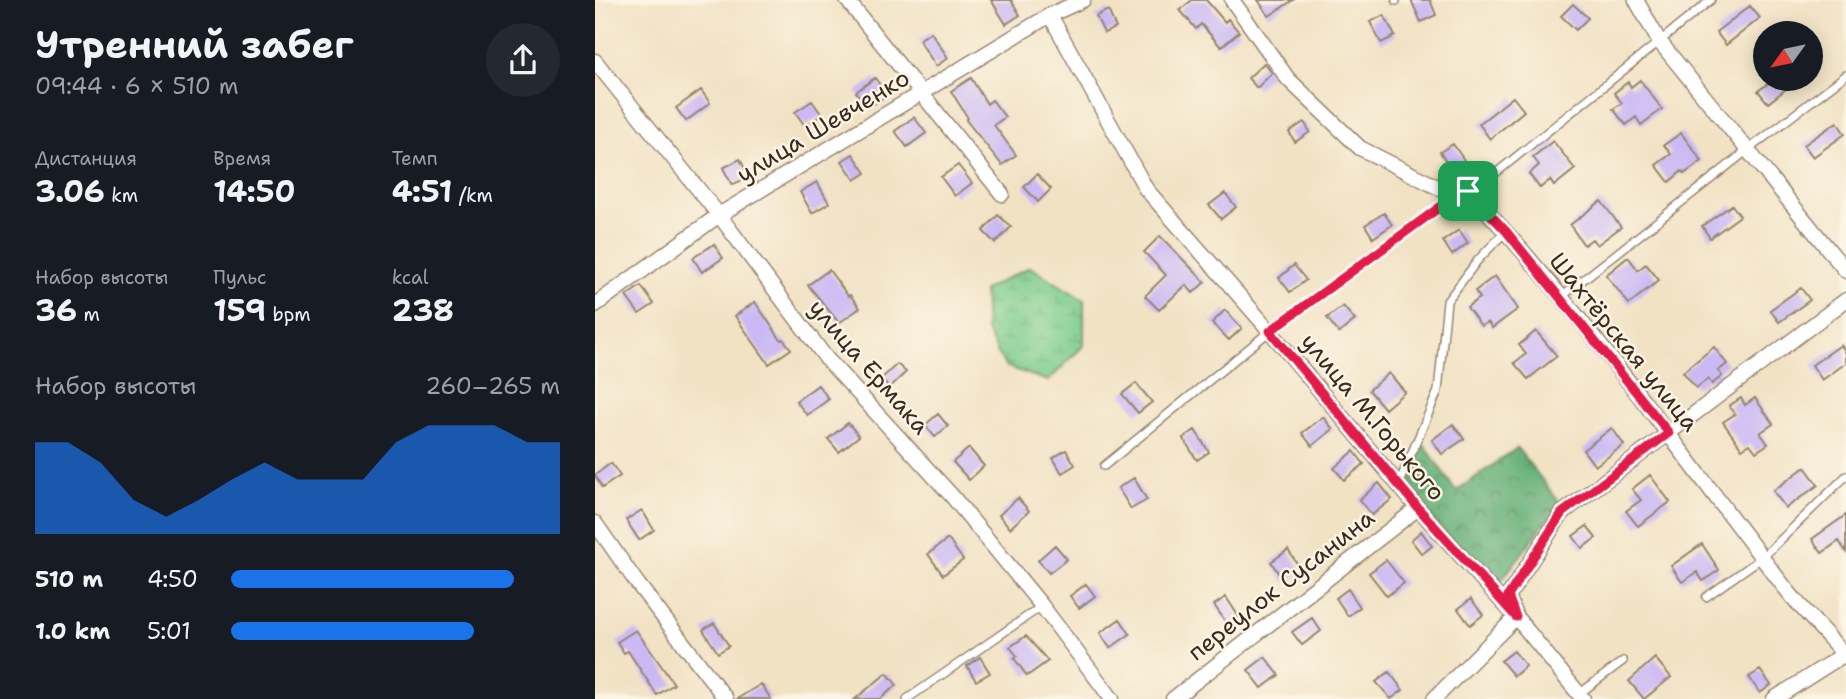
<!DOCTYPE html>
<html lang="ru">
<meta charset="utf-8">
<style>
:root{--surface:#171b24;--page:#242831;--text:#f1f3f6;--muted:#9ea1a6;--accent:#1a73e8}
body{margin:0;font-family:"Shantell Sans",sans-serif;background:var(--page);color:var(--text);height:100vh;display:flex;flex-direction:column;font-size:26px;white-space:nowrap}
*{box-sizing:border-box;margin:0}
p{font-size:23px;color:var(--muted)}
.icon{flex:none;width:38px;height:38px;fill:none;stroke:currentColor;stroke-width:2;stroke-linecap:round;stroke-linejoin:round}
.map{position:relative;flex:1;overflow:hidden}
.side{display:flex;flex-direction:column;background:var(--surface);width:595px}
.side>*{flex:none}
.needle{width:46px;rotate:237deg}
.buttons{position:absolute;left:1158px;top:21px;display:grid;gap:14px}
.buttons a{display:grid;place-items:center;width:70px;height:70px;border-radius:50%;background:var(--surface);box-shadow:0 4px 18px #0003;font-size:35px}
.pin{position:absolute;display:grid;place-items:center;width:60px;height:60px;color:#fff;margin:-30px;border-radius:14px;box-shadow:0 4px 10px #0006}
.round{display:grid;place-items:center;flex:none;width:74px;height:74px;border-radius:37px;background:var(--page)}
.head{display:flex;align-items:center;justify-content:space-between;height:119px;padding:0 35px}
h1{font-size:38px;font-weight:700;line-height:52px}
.stats{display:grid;grid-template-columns:repeat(3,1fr);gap:10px;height:119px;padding:7px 35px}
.stats div{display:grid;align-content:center}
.stats b{font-size:30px;font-weight:700}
.stats small{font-size:19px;font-weight:400}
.stats p{font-size:19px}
.chart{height:196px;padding:14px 35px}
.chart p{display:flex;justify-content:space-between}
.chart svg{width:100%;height:126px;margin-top:7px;fill:var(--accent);opacity:.7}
ul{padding:0 35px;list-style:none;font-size:23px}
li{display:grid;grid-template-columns:112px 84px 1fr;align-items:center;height:52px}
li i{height:18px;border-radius:9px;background:var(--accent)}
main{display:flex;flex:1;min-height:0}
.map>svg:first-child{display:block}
.forest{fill:url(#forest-crowns);stroke:#506d4c;stroke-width:2}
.wetland{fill:url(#wetland-marsh);stroke:#5c7c56;stroke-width:2}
.building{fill:#cbb8f4}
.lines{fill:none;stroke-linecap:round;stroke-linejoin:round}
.service-casing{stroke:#968671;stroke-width:10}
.minor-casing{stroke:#968671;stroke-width:17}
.service{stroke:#fff;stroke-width:7}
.minor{stroke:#fff;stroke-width:14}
.route-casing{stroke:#fff;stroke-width:14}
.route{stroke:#e11d48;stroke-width:9}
.labels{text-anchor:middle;stroke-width:5;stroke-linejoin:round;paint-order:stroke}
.street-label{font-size:24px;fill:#3b2a1e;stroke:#fcf5e5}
</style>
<main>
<section class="side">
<div class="head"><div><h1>Утренний забег</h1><p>09:44 · 6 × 510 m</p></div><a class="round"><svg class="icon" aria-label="share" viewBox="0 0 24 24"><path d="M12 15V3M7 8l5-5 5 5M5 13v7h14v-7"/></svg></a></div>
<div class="stats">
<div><p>Дистанция</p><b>3.06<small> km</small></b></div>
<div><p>Время</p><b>14:50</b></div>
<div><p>Темп</p><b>4:51<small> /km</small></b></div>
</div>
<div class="stats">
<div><p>Набор высоты</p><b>36<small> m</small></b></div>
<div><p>Пульс</p><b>159<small> bpm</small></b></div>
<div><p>kcal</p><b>238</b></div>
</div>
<div class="chart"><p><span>Набор высоты</span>260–265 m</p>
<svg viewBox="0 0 160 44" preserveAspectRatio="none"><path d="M0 44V12L10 12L20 19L30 32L40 38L50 32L60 25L70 19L80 25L90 25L100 25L110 12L120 6L130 6L140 6L150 12L160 12V44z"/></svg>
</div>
<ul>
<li><b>510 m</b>4:50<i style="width:86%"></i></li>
<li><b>1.0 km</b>5:01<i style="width:74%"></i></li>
</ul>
</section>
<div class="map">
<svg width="1251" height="699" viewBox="0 0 1251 699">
<defs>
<pattern id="forest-crowns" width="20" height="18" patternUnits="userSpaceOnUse" patternTransform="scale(1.75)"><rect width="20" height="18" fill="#66b079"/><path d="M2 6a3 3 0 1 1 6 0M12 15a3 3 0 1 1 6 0" fill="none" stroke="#558f63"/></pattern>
<pattern id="wetland-marsh" width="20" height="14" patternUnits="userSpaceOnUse" patternTransform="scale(1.75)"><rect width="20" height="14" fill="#7dcd8e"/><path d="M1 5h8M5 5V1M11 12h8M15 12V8" fill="none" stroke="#6db07a"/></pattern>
</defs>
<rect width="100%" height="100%" fill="#fcf5e5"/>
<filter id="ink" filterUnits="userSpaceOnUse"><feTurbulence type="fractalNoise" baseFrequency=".0143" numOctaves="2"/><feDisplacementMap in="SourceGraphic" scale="14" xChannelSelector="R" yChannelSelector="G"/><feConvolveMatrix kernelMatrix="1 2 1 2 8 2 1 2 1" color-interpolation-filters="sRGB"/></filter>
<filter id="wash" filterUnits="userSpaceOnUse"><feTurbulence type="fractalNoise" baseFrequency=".00686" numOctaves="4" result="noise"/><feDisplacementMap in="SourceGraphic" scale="28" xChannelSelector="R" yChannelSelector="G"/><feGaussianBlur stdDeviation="1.57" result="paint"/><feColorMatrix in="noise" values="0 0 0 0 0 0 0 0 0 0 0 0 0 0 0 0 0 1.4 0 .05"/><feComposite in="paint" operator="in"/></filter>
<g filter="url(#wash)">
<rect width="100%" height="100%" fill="#f1e2c4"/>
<path class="forest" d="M828 443 861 491 922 448 965 503 901 588 823 503 813 483Z"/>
<path class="wetland" d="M435 267 489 300V345L453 381 410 366 391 330 389 290Z"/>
<g id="blocks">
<path class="building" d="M396 0H416L425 15 411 24Z
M597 0H611L630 22 633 19 644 32 626 47 606 24 601 29 585 10Z
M663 0H698L674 16Z
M816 0H835L841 15 826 22Z
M978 4 993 18 981 30 966 16Z
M1155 6 1165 18 1131 45 1121 32Z
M513 10 521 28 509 33 501 16Z
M789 15 800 36 786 43 775 22Z
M336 32 353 58 341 66 324 40Z
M669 63 677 73 662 88 653 78Z
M280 78 292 95 273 108 261 92Z
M376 78 392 104 397 100 410 117 399 125 421 155 407 165 371 120 373 118 356 91Z
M1179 79H1204L1173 103 1163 91Z
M1045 80 1067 109 1046 125 1041 117 1031 125 1018 109 1027 103 1019 93 1033 82 1036 87Z
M106 90 115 103 91 121 81 108Z
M918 97 929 111 895 139 884 124Z
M217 101 227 115 210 126 200 112Z
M319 117 331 133 312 147 300 131Z
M709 122 715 132 700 142 694 132Z
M1242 122 1250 134 1218 157 1209 145Z
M1086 133 1107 161 1089 174 1087 171 1074 182 1061 165 1076 154 1069 145Z
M958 141 980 169 959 186 955 180 945 188 934 174 944 165 938 157Z
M858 144 869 160 855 168 845 152Z
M258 154 271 173 260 180 247 161Z
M145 159 154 177 137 185 128 168Z
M363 165 377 183 360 196 346 177Z
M442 174 456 189 443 202 429 187Z
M222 182 234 203 217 213 205 192Z
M630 193 641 207 626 219 614 205Z
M1006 201 1026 227 1002 245 997 239 989 245 975 225Z
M1137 205 1145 216 1115 238 1107 226Z
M789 213 797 225 778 238 770 225Z
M403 215 416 227 400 243 388 231Z
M864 230 873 243 857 255 848 241Z
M565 236 610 282 598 293 591 285 564 310 550 296 571 275 549 252Z
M119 244 128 258 107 272 98 258Z
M1033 257 1043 270 1051 264 1064 280 1034 304 1011 275Z
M699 265 711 280 695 292 684 278Z
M234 270 253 296 255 295 265 308 244 323 213 285Z
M900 276 923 309 897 328 893 322 886 326 872 307 885 298 880 291Z
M46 286 59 304 44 314 31 296Z
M1206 288 1215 300 1184 322 1175 310Z
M160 302 186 340 188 339 196 349 174 364 140 316Z
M748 306 760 320 744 333 732 318Z
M630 310 647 328 634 340 617 323Z
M941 331 962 356 933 379 919 363 931 354 924 345Z
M1246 345 1251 353V363L1227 380 1217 365Z
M1119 347 1132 364 1123 371 1127 376 1117 384 1113 379 1101 388 1088 372Z
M302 364 311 372 294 388 286 379Z
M794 373 810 392 790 409 774 390Z
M541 383 557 402 543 413 527 394Z
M223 385 234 399 212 415 201 401Z
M1146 398 1150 405 1160 398 1178 424 1165 433 1173 444 1161 452 1155 444 1147 449 1128 422 1140 414 1134 406Z
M343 414 353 426 340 437 330 425Z
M728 417 738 429 717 446 707 433Z
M253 423 264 436 244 452 233 439Z
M858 424 869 439 847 454 837 440Z
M1017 428 1029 445 1000 466 988 450Z
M600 430 614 452 602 460 588 438Z
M374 448 389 466 374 480 358 462Z
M471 450 480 465 467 473 458 458Z
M759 451 769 464 749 480 739 468Z
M16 463 25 476 7 488 0 475Z
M1210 467 1223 485 1191 508 1178 491Z
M1055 475 1075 502 1043 526 1031 511 1046 500 1037 489Z
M539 478 552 500 536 509 523 488Z
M784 483 797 499 777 515 764 500Z
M423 498 434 511 415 528 404 515Z
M47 510 59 530 44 540 31 520Z
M1251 515V552L1244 541 1227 553 1217 539Z
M992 526 1001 538 987 548 978 536Z
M826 531 837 546 827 554 816 540Z
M353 539 368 560 348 575 333 554Z
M1107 544 1124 570 1108 581 1102 572 1087 582 1076 566Z
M460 545 472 559 454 573 443 560Z
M693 550 707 571 690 583 676 562Z
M791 560 809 583 792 596 774 573Z
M491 584 500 596 484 608 475 596Z
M753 589 765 607 753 616 741 598Z
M631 597 644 617 633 625 619 605Z
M876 599 888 615 875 625 863 609Z
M717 618 726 631 707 645 697 632Z
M525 619 535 634 515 648 505 633Z
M119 623 134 646 123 653 108 630Z
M41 630 79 684 62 695 33 651 29 653 22 642Z
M431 636 453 661 432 676 419 658 422 656 415 647Z
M919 651 931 666 919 676 906 661Z
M385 657 395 673 381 681 372 666Z
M670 657 684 675 667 688 653 670Z
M1060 658 1076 677 1049 699 1034 681Z
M1165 670 1176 685 1165 693 1154 677Z
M794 672 808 690 796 699 781 682Z
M292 673 302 685 285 699H260Z
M166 684 176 699H142Z"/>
</g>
</g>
<g filter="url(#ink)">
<use href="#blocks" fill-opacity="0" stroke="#968671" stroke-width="2"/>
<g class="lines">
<defs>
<path id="service" d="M801 0V1
M872 191 886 185 1116 0
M965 298 1154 149 1251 75
M509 466 675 331 861 196
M804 483 843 391 852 301 883 260 911 231
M1111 597 1168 557 1251 476
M984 694 1028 661
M312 699 447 606"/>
<path id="minor" d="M252 0 407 194
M637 0 693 79 765 148 860 196
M1041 0 1064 41 1251 271
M455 15 551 189 675 331 823 508 921 617 988 699
M0 61 124 215 231 358 357 496 447 606 517 699
M873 191C990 314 1087 455 1191 589 1210 613 1232 634 1251 657
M0 305 124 215 455 15 488 0
M0 523 42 583 131 699
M578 699 823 508
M839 699 921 617 913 596 967 513 1251 300
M1179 699 1251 653"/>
</defs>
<use href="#service" class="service-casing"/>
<use href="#minor" class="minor-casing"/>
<use href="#service" class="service"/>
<use href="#minor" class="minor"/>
</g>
</g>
<g class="lines" filter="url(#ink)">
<defs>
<path id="route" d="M873 191 911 231 1074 433 967 513 913 596 921 617 823 508 675 331 860 196Z"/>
</defs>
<use href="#route" class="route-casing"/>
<use href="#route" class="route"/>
</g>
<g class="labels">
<g class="street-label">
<text transform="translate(228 126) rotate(-31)" y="8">улица Шевченко</text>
<text transform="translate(1029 342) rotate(51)" y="8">Шахтёрская улица</text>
<text transform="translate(274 367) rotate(49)" y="8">улица Ермака</text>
<text transform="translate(778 417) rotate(50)" y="8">улица М.Горького</text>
<text transform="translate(686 585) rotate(-38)" y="8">переулок Сусанина</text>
</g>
</g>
</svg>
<div class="buttons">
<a><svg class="needle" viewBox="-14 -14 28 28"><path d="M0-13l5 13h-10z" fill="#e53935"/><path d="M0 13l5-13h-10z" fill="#9ea1a6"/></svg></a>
</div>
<div class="pin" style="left:873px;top:191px;background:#1e9e55"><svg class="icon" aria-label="arrive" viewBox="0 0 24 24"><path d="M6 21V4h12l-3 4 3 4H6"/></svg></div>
</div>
</main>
